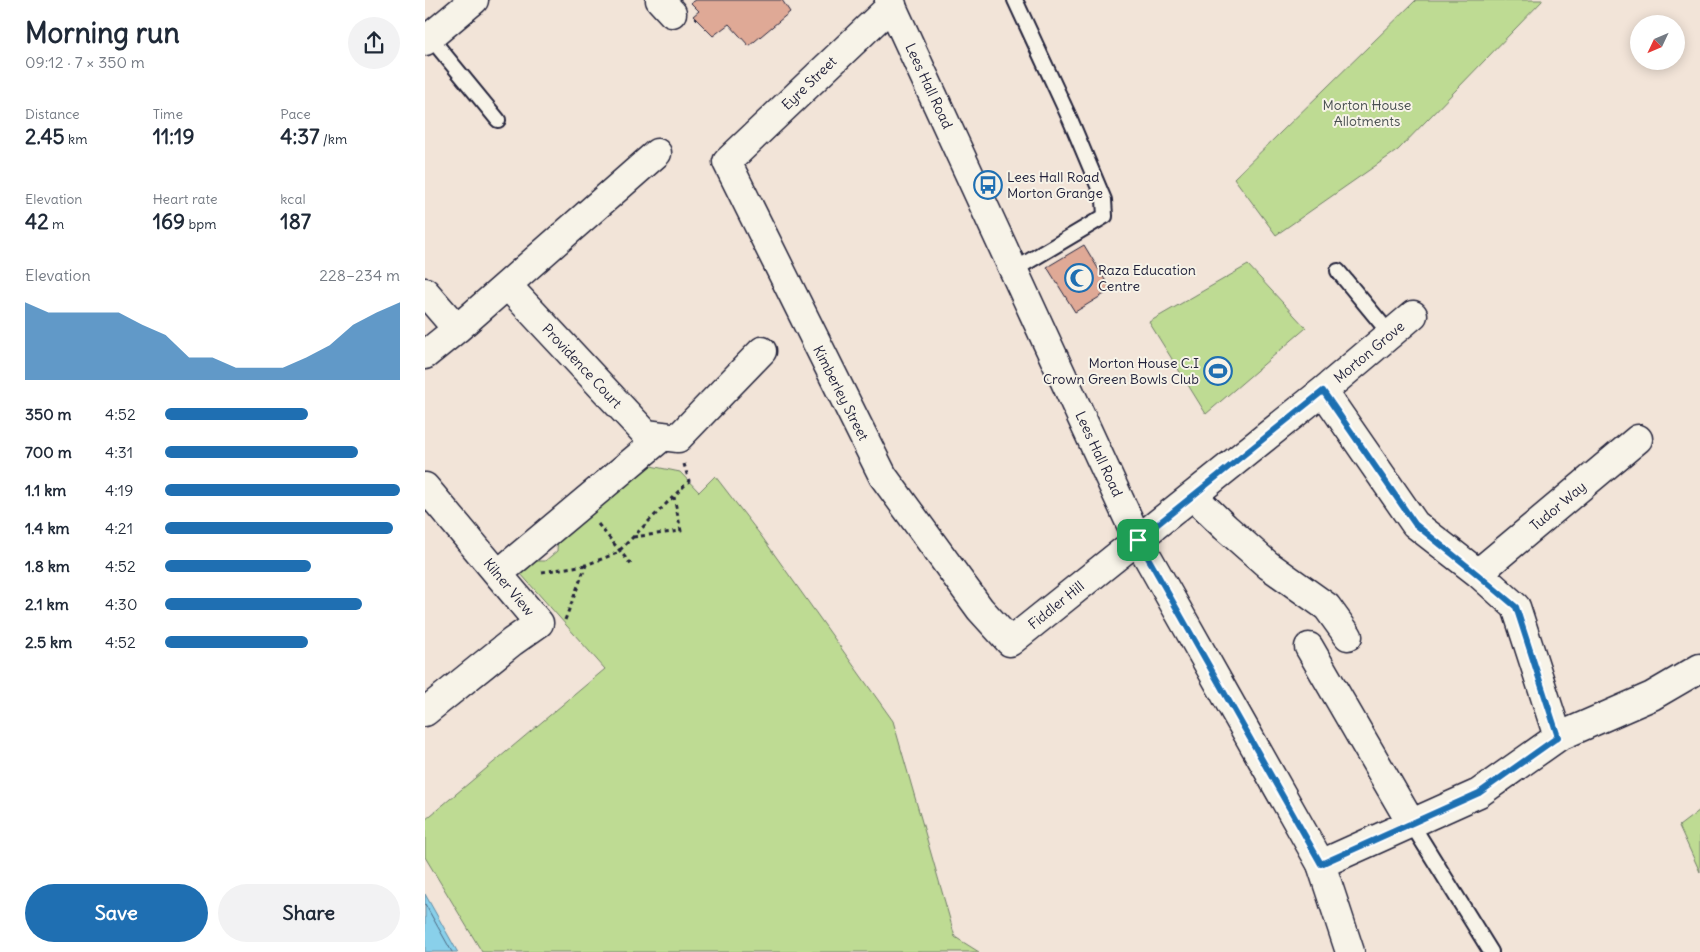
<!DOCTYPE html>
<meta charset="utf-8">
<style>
:root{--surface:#fff;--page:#f2f2f3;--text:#1f2937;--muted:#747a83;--accent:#1f6fb2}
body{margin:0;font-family:Delius,sans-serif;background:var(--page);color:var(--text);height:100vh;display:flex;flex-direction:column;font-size:19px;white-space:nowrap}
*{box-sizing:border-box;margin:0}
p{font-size:16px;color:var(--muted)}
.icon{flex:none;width:28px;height:28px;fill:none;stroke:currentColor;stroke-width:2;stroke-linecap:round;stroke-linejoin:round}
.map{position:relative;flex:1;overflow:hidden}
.drawer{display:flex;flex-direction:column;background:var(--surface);width:425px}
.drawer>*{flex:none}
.needle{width:32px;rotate:226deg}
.fabs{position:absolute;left:1205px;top:15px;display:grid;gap:10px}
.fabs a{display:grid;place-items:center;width:55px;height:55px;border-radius:50%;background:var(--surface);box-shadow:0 2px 12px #0003;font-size:25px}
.pin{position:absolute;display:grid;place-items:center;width:42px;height:42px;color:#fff;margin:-21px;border-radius:10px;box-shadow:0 2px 8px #0006}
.round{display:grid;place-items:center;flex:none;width:52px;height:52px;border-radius:26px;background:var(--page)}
.head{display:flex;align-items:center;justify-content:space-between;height:85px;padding:0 25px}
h1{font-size:28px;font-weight:700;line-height:38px}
.metrics{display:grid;grid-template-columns:repeat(3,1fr);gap:8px;height:85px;padding:5px 25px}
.metrics div{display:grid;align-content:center}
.metrics b{font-size:21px;font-weight:700}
.metrics small{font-size:14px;font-weight:400}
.metrics p{font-size:14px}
.chart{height:140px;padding:10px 25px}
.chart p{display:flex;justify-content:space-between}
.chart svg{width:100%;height:90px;margin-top:5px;fill:var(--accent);opacity:.7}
.action{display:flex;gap:10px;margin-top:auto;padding:10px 25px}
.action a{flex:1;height:58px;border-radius:30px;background:var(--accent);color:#fff;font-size:20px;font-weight:700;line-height:58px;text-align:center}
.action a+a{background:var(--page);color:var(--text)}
ul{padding:0 25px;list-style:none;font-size:16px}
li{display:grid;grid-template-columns:80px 60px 1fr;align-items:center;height:38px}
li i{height:12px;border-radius:6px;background:var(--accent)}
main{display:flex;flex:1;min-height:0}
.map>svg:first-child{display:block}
.green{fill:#bedb93;stroke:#707e67}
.water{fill:#89d0ea;stroke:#608aa4}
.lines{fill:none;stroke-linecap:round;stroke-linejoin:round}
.shore{stroke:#4b6881;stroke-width:1}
.building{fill:#dfa996;stroke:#22223b}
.service-casing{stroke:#22223b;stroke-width:18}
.minor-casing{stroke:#22223b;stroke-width:31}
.tertiary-casing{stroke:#22223b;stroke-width:31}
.path{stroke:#22223b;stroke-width:3;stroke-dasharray:4 4;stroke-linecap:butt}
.service{stroke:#f7f3e8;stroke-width:14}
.minor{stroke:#f7f3e8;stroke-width:28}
.tertiary{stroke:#f7f3e8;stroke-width:28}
.route-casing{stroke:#fff;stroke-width:10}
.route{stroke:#1f6fb2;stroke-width:6}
.labels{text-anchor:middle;stroke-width:4;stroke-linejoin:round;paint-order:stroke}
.street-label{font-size:14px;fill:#22223b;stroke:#f7f3e8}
.park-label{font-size:14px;fill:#495051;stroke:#f7f3e8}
.poi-label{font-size:14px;fill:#22223b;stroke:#f7f3e8;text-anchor:start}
</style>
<main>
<section class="drawer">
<div class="head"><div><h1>Morning run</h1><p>09:12 · 7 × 350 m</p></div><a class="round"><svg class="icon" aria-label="share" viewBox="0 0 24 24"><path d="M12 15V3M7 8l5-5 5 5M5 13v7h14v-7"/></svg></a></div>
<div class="metrics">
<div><p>Distance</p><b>2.45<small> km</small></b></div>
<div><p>Time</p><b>11:19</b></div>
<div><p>Pace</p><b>4:37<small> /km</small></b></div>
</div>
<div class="metrics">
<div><p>Elevation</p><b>42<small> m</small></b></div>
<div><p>Heart rate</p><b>169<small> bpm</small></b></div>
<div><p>kcal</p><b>187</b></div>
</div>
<div class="chart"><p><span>Elevation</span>228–234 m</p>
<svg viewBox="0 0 160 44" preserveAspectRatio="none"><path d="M0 44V6L10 11L20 11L30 11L40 11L50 17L60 22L70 33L80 33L90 38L100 38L110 38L120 33L130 27L140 17L150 11L160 6V44z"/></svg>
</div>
<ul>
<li><b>350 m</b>4:52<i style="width:61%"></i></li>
<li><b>700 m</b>4:31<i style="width:82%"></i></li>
<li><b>1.1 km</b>4:19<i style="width:100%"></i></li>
<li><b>1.4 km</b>4:21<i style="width:97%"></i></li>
<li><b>1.8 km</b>4:52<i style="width:62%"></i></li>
<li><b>2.1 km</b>4:30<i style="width:84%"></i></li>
<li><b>2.5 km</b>4:52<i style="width:61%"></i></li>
</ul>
<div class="action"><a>Save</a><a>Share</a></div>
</section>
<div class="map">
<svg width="1275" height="952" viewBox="0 0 1275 952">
<rect width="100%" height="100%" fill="#f2e4d8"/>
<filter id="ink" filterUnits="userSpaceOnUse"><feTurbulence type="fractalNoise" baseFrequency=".02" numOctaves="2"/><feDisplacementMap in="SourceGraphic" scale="10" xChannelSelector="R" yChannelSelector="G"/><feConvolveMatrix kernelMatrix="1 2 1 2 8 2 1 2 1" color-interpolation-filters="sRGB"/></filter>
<g filter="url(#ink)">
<path class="green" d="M991 0H1118L973 150 851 235 809 178Z
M823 265 881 328 781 414 724 322Z
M221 465 255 472 274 492 290 476 337 537 468 721 530 937 554 952H57L0 857V820L180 669 95 573 110 561H120L132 551 133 534Z
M1275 810V872L1254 826Z"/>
<path class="water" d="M0 894 32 951 33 952H0Z"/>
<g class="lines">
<path class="shore" d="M0 904 27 952"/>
</g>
<path class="building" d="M271 0H357L365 12 324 46 304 24 288 36 268 16 274 11 266 3Z
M659 245 686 290 650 312 622 267Z"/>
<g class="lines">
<defs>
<path id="service" d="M5 37 73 120
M589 270 680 216 679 200 645 119 590 0
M913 271 965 334
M986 823 1066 952"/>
<path id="minor" d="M235 0 247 13
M467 5 302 162 458 476 555 609 585 642 898 391 988 315
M0 41 49 0
M82 285 221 434 253 438 337 351
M0 292 32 329
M0 355 32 329 232 153
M898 391 990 524 1053 573 1091 607 1133 737
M0 487 114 623 87 642 0 712
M768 496 800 527 843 565 902 607 923 636
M1053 573 1213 439
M73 574 238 436
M884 647 986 823
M896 864 1054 793 1133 737 1227 696 1275 668"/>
<path id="tertiary" d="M464 0 713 540 896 864 925 952"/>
</defs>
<use href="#service" class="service-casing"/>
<use href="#minor" class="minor-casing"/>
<use href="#tertiary" class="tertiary-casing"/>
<path class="path" d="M173 524 208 567
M208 537 256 531 249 497
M117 572 161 565
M140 620 161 565 192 553 264 481 259 464"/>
<use href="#service" class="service"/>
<use href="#minor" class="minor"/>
<use href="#tertiary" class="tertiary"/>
</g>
</g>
<g class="lines" filter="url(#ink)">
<defs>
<path id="route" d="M898 391 990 524 1052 574 1091 607 1133 737 1054 793 896 864 713 540Z"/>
</defs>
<use href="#route" class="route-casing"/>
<use href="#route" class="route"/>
</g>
<defs>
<symbol id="bus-ring" viewBox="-11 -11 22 22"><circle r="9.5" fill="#f7f3e8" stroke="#1f6fb2" stroke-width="1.5"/><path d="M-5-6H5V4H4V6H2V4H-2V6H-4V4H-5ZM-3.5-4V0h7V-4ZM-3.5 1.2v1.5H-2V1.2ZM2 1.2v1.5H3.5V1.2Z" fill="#1f6fb2"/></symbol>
<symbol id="mosque-ring" viewBox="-11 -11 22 22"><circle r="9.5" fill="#f7f3e8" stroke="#1f6fb2" stroke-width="1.5"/><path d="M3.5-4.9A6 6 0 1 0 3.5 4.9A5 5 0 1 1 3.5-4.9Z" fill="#1f6fb2"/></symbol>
<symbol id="stadium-ring" viewBox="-11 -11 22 22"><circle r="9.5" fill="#f7f3e8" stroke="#1f6fb2" stroke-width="1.5"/><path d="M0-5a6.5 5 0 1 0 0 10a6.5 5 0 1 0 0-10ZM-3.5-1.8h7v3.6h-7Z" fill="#1f6fb2"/></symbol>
</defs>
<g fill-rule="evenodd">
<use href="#bus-ring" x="547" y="169" width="32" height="32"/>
<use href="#mosque-ring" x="638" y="262" width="32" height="32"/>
<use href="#stadium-ring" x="777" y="355" width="32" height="32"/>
</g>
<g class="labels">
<g class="street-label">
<text transform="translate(384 83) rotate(-44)" y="5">Eyre Street</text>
<text transform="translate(504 86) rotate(65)" y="5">Lees Hall Road</text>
<text transform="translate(944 352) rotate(-40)" y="5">Morton Grove</text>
<text transform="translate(157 366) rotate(47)" y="5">Providence Court</text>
<text transform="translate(416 393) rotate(63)" y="5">Kimberley Street</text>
<text transform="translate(674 454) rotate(65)" y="5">Lees Hall Road</text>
<text transform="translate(1133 506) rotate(-40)" y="5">Tudor Way</text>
<text transform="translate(84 587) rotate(50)" y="5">Kilner View</text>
<text transform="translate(631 605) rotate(-39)" y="5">Fiddler Hill</text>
</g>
<g class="park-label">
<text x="942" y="110">Morton House<tspan x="942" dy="16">Allotments</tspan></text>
</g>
<g class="poi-label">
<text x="582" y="182">Lees Hall Road<tspan x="582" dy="16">Morton Grange</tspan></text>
<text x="673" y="275">Raza Education<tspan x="673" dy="16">Centre</tspan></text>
<text x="774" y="368" text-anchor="end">Morton House C.I<tspan x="774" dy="16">Crown Green Bowls Club</tspan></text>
</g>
</g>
</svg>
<div class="fabs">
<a><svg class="needle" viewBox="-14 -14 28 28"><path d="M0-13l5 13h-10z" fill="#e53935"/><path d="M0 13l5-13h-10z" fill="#747a83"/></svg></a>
</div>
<div class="pin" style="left:713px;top:540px;background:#1e9e55"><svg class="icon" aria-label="arrive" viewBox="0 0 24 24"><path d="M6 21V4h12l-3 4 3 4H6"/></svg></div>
</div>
</main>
